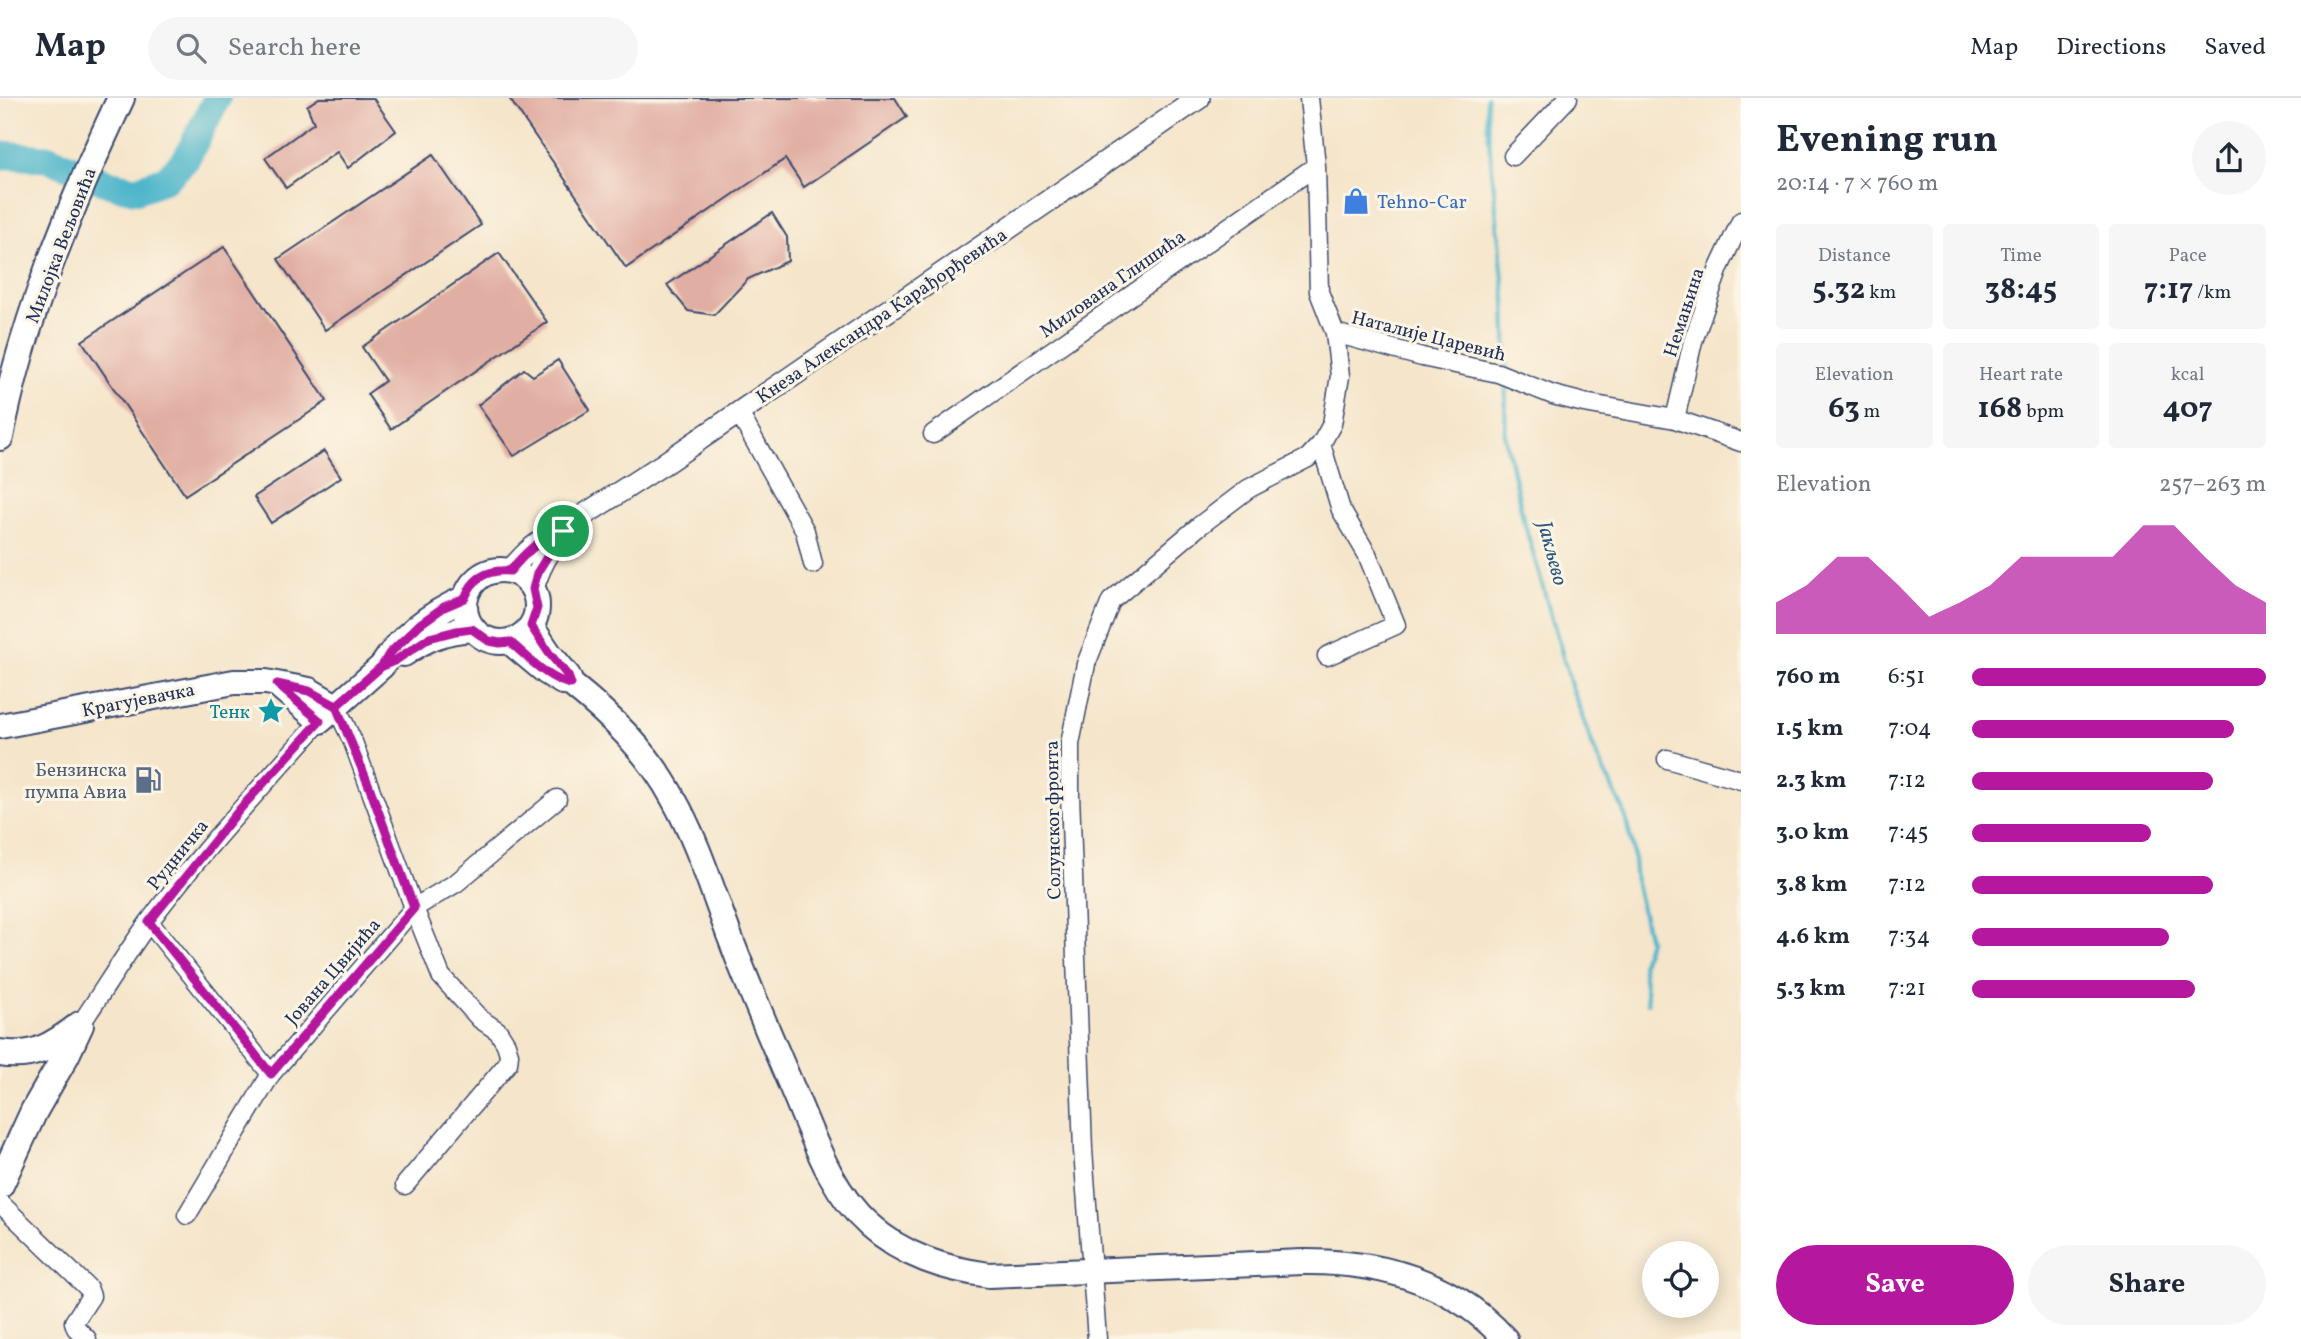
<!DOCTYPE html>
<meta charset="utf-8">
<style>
:root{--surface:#fff;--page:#f6f6f7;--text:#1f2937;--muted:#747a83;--line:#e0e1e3;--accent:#b5179e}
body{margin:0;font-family:Vollkorn,serif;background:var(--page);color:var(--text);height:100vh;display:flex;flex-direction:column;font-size:26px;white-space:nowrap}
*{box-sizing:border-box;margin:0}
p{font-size:23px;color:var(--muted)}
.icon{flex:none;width:38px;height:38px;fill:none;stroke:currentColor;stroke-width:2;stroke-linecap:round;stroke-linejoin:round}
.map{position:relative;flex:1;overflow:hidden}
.sheet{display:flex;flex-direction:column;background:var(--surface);width:560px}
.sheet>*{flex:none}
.buttons{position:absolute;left:1642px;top:1143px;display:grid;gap:14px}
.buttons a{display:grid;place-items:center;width:77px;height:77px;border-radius:50%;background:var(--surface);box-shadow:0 4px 18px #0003;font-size:35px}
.pin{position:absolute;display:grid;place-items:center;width:60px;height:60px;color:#fff;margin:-30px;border:4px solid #fff;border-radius:50%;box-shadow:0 2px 7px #0007}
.round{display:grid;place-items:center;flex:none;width:74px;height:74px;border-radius:37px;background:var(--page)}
.overview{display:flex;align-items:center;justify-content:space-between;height:119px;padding:0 35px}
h1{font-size:38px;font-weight:700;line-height:52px}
.figures{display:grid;grid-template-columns:repeat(3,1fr);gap:10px;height:119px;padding:7px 35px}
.figures div{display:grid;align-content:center;border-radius:7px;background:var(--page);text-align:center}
.figures b{font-size:30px;font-weight:700}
.figures small{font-size:19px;font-weight:400}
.figures p{font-size:19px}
.chart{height:196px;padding:14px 35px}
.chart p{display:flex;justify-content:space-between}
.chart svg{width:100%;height:126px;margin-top:7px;fill:var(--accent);opacity:.7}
.action{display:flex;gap:14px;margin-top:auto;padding:14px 35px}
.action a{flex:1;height:80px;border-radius:42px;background:var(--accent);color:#fff;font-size:28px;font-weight:700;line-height:80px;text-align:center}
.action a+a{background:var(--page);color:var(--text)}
ul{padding:0 35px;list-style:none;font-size:23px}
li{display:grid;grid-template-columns:112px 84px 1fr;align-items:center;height:52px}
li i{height:18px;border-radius:9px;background:var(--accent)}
header{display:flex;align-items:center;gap:42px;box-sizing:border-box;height:98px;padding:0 35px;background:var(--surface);border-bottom:2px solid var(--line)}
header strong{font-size:33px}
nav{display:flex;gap:38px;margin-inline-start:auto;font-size:24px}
.search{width:490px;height:63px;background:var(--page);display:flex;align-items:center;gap:18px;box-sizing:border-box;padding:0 24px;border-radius:38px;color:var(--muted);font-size:26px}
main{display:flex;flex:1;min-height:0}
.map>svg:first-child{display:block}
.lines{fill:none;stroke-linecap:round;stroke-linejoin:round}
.stream{stroke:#4db6cb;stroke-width:4.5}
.river{stroke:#4db6cb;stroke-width:28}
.building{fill:#e1aea3}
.minor-casing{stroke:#3c4a6e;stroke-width:21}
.tertiary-casing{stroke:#3c4a6e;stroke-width:24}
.secondary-casing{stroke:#3c4a6e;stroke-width:28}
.primary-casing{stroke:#3c4a6e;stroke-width:30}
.minor{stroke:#fff;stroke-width:18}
.tertiary{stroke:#fff;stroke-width:21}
.secondary{stroke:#fff;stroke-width:24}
.primary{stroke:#fff;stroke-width:26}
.route-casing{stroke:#fff;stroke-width:14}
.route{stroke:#b5179e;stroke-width:9}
.labels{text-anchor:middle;stroke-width:6;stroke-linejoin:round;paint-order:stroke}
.shop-label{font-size:19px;fill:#366cbe;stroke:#fcf5e5;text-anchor:start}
.street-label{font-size:19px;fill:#1b2f5e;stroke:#fcf5e5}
.culture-label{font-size:19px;fill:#0d838f;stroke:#fcf5e5;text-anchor:end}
.service-label{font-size:19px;fill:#4e5e75;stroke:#fcf5e5;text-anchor:end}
.water-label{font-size:21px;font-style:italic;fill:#2a587f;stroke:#fcf5e5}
</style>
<header>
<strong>Map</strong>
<div class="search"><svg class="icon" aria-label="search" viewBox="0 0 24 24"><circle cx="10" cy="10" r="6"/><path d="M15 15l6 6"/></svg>Search here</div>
<nav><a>Map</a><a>Directions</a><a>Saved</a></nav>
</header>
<main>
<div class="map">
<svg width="1741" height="1241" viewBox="0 0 1741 1241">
<rect width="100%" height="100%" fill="#fcf5e5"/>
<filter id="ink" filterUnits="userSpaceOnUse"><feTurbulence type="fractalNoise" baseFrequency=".0143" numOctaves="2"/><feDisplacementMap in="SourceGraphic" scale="14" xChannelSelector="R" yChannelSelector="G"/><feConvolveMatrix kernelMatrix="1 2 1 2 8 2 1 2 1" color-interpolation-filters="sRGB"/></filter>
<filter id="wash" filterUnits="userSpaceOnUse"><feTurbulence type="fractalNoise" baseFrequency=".00686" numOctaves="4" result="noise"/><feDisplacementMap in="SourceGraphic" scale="28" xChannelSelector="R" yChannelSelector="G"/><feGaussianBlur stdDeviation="1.57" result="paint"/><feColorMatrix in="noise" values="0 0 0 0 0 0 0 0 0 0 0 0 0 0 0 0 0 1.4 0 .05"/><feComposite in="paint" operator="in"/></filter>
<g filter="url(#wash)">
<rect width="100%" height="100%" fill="#f5e5ca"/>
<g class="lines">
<path class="stream" d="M1487 0V21L1505 201 1507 273
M1506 282 1505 338 1523 420 1572 590 1597 659 1623 711 1633 750 1636 786 1649 842 1642 866 1648 905"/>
<path class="river" d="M0 59 8 57 50 61 110 86 136 92 166 81 186 61 217 0"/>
</g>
<g id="blocks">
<path class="building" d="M319 0H373L396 33 348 70 337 54 286 90 265 60 314 25 307 8Z
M509 0H895L907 19 804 89 785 61 626 170Z
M433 57 481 127 325 232 278 161Z
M772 115 787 139 788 163 748 181 714 217 688 213 667 187Z
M224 149 327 303 185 397 82 243Z
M499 155 547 224 391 331 367 296 385 283 362 249Z
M558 262 590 312 514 358 478 307 524 271 533 278Z
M324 353 341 379 271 425 254 399Z"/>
</g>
</g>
<g filter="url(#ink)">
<use href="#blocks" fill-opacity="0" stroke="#3c4a6e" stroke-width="2"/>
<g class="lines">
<defs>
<path id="minor" d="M1309 0 1316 68 1319 194 1335 235 1422 259 1498 275 1553 297 1584 305 1675 321 1741 344
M1513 58 1568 0
M739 315 805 433 813 466
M1675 321 1693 243 1719 170 1741 123
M933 336 1316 68
M1321 346 1341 412 1367 456 1396 527 1327 558
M336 608 353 644 414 810 441 878 480 921 498 933 506 946 509 956 508 965 405 1087
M1667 661 1741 682
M149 824 271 976
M80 927C103 893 125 857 149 824 201 753 262 689 320 623
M0 1105 88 1190 91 1198 74 1224 76 1230 87 1241
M187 1117 271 976 414 810 456 785 557 701
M1097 1241 1083 1052 1070 696V646L1086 566 1111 503 1198 429 1248 391 1308 360 1321 346 1332 326 1340 278 1335 235"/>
<path id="tertiary" d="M510 473C526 454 539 441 563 433
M533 491C540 465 556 440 576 422L665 365 1199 0"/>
<path id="secondary" d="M465 508a36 36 0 1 1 72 0a36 36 0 1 1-72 0Z
M531 528 549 555 568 578 571 586C612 619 648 654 673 700 698 744 713 795 731 842 751 895 774 947 796 999 815 1044 832 1094 869 1127 903 1158 945 1171 989 1177L1302 1164C1378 1163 1452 1182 1505 1241
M510 544 546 574 562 584
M404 556C426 540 445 533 472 531
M280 589 320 623 382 568C402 536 431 515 465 500
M0 628 234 584H266L309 592 336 608"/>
<path id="primary" d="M0 339C22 224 71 106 121 0
M0 955C33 961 54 947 79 928
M0 1087 34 1013 66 957 80 927"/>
</defs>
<use href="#minor" class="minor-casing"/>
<use href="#tertiary" class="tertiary-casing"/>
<use href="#secondary" class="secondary-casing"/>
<use href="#primary" class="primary-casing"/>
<use href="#minor" class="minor"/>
<use href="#tertiary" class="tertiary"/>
<use href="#secondary" class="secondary"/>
<use href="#primary" class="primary"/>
</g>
</g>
<g class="lines" filter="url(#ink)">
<defs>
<path id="route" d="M563 433C539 441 526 454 510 473 488 471 473 479 465 500L444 509 420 526 389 556 382 568 336 608 309 593 277 586 320 623 240 711 149 824 271 976 414 810 369 688 336 608 382 568 396 562 429 540 456 533 472 531 489 543 500 545 510 544C528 559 547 581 571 586L568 578 549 555 531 528 537 510 533 491 537 475 563 433"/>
</defs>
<use href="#route" class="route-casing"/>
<use href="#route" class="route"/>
</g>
<defs>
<symbol id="shop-bare" viewBox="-9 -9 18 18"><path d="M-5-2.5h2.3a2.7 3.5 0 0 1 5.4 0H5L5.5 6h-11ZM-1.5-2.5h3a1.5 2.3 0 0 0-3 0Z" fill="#3f7fe0" stroke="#fcf5e5" stroke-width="2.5" paint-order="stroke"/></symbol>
<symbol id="sight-bare" viewBox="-9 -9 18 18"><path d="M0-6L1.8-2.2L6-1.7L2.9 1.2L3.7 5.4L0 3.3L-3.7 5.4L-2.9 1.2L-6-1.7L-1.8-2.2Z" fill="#0f9aa8" stroke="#fcf5e5" stroke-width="2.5" paint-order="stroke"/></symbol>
<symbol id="fuel-bare" viewBox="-9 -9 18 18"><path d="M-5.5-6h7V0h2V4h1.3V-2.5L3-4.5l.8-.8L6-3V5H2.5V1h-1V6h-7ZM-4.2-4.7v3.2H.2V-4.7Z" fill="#5c6f8a" stroke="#fcf5e5" stroke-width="2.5" paint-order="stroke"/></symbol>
</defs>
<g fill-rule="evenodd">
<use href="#shop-bare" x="1337" y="84" width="38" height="38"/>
<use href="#sight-bare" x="252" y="594" width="38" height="38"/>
<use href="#fuel-bare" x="129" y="663" width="38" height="38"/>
</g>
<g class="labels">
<g class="shop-label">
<text x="1377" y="110">Tehno-Car</text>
</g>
<g class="street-label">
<text transform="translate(60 147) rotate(-69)" y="7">Милојка Вељовића</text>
<text transform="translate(1112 185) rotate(-35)" y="7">Милована Глишића</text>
<text transform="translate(1683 214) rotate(-72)" y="7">Немањина</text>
<text transform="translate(881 217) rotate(-34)" y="7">Кнеза Александра Карађорђевића</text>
<text transform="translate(1429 237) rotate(14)" y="7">Наталије Царевић</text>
<text transform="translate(138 601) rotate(-11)" y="7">Крагујевачка</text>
<text transform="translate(1052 722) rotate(-91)" y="7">Солунског фронта</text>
<text transform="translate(177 756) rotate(-51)" y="7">Рудничка</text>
<text transform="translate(332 873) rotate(-49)" y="7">Јована Цвијића</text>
</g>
<g class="culture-label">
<text x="250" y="620">Тенк</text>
</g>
<g class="service-label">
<text x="127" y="678">Бензинска<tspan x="127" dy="22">пумпа Авиа</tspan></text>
</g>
<g class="water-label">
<text transform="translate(1553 455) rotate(75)" y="7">Јакљево</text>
</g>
</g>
</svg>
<div class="buttons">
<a><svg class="icon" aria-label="locate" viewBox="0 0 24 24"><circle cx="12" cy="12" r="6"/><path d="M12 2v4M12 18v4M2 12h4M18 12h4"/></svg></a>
</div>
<div class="pin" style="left:563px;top:433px;background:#1e9e55"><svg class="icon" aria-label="arrive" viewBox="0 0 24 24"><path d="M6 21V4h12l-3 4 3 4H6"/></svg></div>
</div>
<section class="sheet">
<div class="overview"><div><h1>Evening run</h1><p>20:14 · 7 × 760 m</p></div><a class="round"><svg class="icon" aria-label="share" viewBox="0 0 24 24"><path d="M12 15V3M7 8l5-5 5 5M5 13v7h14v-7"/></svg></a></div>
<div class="figures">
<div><p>Distance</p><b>5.32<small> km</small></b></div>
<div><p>Time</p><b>38:45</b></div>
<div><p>Pace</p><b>7:17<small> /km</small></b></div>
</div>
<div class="figures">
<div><p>Elevation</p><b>63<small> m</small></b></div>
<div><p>Heart rate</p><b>168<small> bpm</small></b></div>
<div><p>kcal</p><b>407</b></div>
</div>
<div class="chart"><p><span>Elevation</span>257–263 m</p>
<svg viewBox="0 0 160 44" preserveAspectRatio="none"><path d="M0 44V33L10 27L20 17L30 17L40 27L50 38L60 33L70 27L80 17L90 17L100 17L110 17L120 6L130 6L140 17L150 27L160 33V44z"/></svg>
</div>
<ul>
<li><b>760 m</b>6:51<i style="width:100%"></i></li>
<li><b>1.5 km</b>7:04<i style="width:89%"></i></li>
<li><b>2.3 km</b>7:12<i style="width:82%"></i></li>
<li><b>3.0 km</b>7:45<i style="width:61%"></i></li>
<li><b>3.8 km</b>7:12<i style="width:82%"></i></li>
<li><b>4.6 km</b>7:34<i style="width:67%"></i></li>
<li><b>5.3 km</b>7:21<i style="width:76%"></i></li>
</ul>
<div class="action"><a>Save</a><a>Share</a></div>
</section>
</main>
